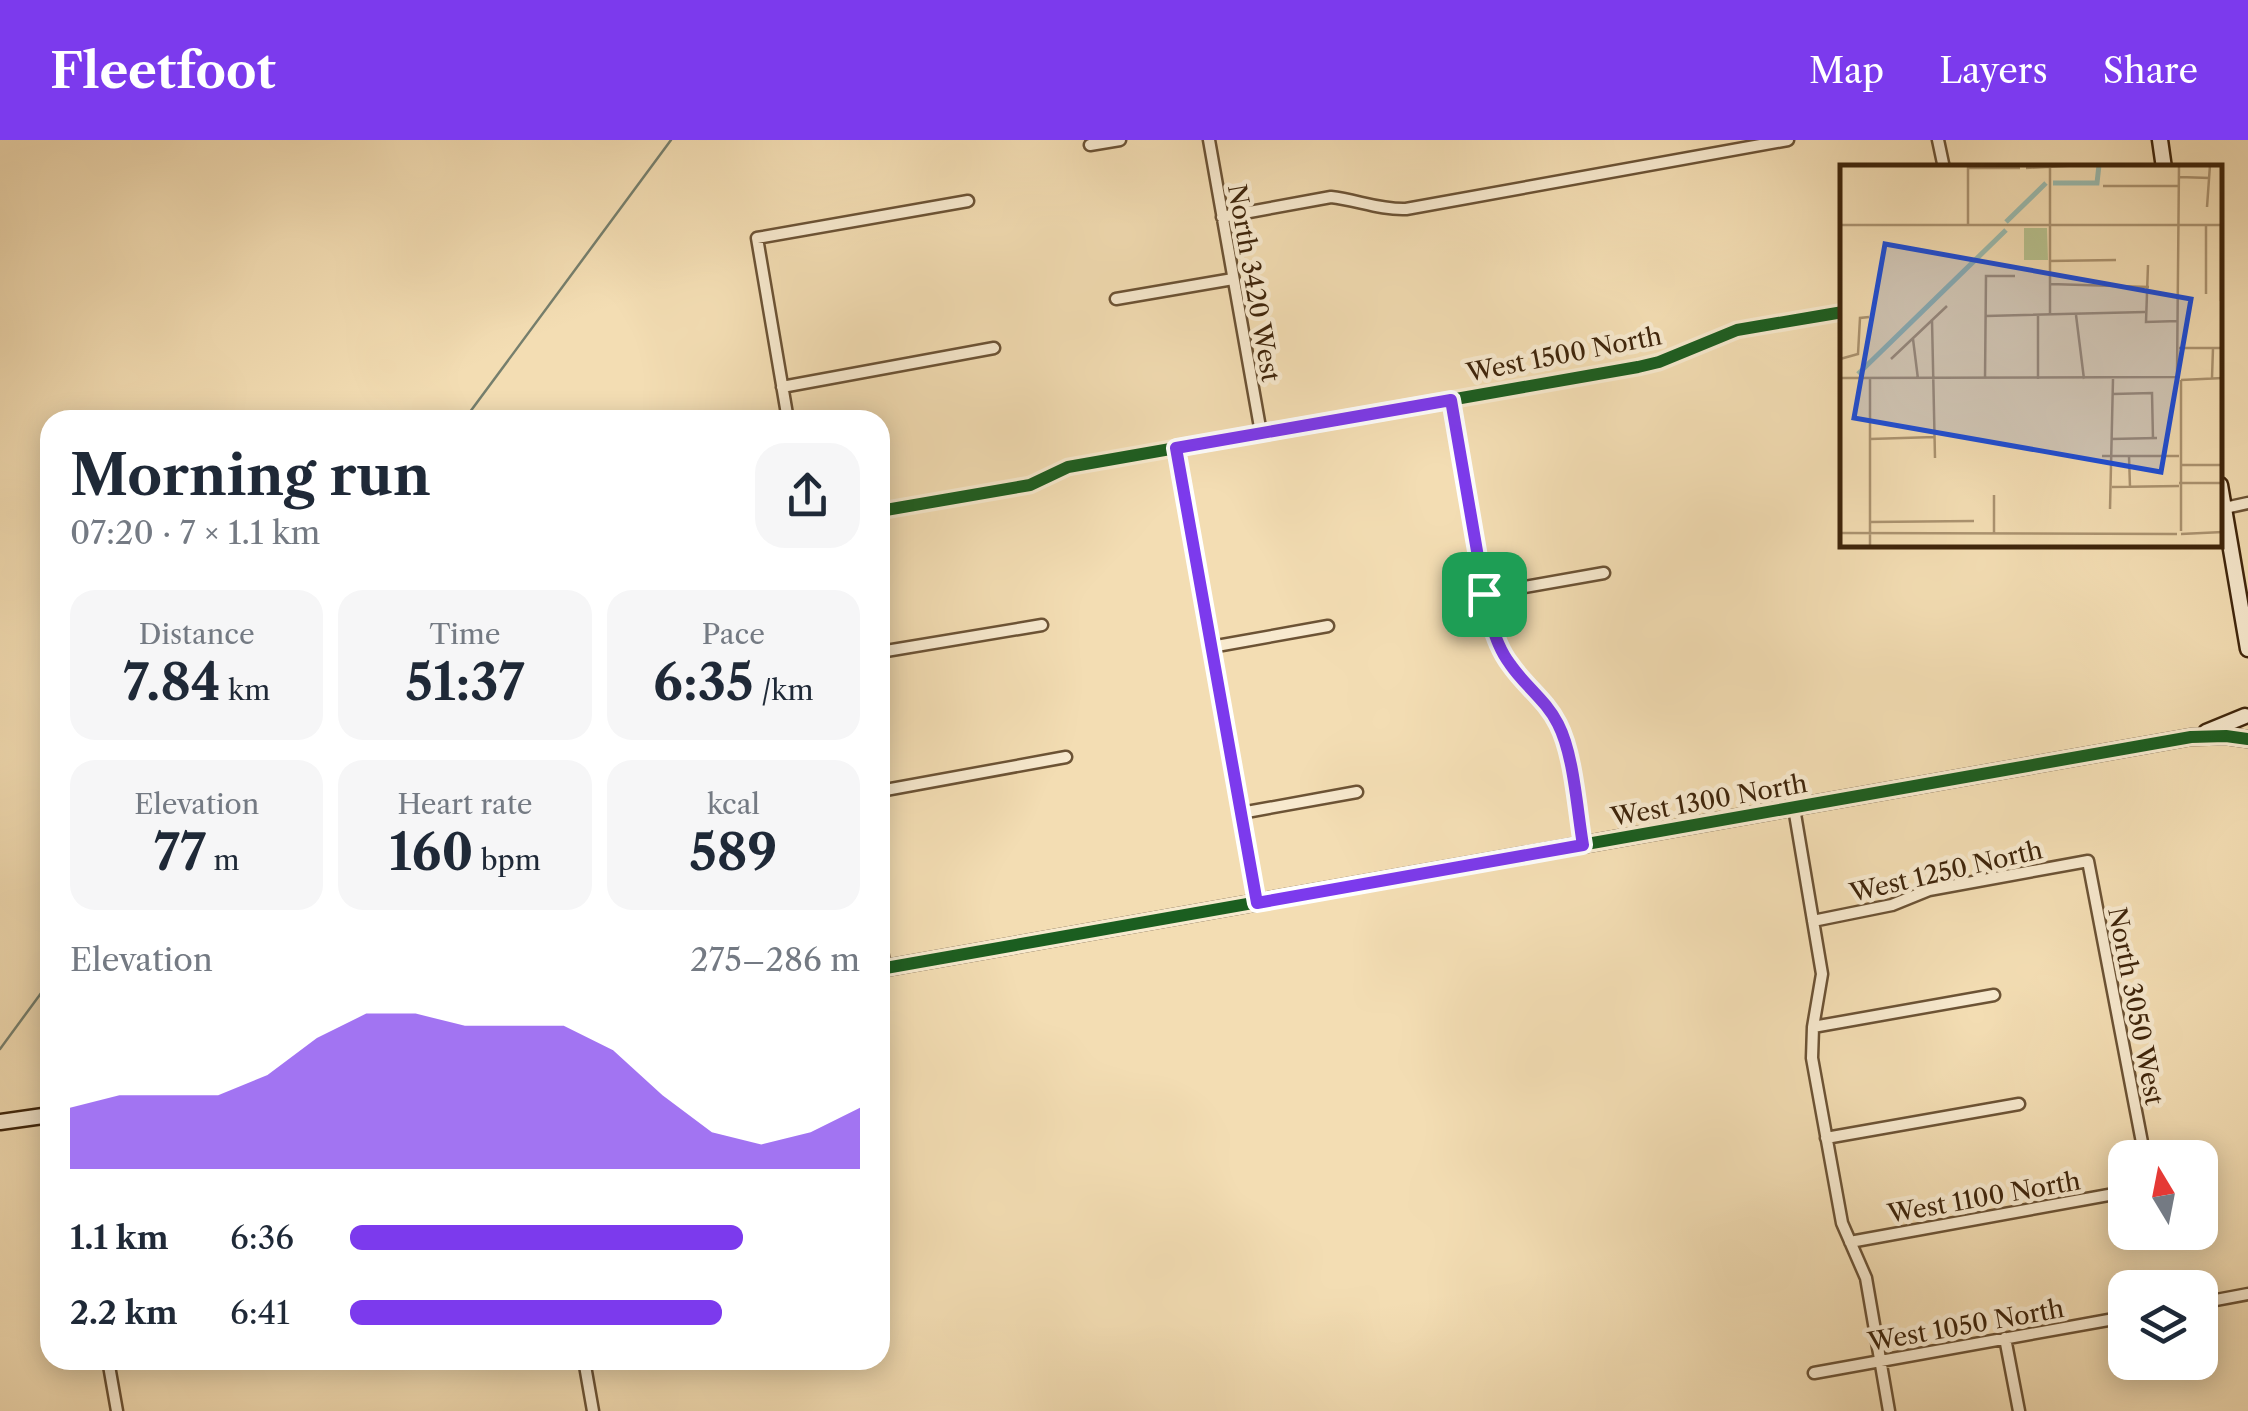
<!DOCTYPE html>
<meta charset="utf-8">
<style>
:root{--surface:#fff;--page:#f6f6f7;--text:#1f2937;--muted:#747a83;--accent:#7c3aed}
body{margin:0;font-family:"Libre Caslon Text",serif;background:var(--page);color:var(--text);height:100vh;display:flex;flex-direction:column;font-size:38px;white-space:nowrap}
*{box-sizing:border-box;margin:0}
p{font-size:32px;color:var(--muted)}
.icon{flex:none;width:55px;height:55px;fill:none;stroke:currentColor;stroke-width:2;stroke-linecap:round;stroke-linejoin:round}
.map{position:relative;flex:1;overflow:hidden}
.drawer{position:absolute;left:40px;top:270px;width:850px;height:960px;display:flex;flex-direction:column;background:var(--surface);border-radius:30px;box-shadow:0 5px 25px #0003}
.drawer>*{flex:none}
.needle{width:65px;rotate:350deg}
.fabs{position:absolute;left:2108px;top:1000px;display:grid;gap:20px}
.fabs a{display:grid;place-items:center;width:110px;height:110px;border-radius:20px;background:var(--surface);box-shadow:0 5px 25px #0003;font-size:50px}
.pin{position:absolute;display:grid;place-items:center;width:85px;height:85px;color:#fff;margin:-42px;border-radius:20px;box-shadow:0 5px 15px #0006}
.round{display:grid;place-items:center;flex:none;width:105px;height:105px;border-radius:30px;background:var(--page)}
.overview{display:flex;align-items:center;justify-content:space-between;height:170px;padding:0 30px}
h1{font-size:55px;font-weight:700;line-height:75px}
.metrics{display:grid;grid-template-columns:repeat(3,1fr);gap:15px;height:170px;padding:10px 30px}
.metrics div{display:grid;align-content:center;border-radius:25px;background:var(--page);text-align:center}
.metrics b{font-size:50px;font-weight:700}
.metrics small{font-size:28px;font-weight:400}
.metrics p{font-size:28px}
.chart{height:280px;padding:20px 30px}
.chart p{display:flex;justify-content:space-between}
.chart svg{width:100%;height:180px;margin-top:10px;fill:var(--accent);opacity:.7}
ul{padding:0 30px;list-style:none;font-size:32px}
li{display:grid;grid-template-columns:160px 120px 1fr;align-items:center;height:75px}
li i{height:25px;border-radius:12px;background:var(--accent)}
header{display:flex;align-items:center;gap:60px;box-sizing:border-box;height:140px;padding:0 50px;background:var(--accent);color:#fff}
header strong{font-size:48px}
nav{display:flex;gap:55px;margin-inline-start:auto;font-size:35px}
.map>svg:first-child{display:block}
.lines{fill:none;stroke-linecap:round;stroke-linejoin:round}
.stream{stroke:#767f6d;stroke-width:2.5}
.street-casing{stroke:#6c5335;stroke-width:15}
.secondary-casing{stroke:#3f250b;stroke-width:19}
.street{stroke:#f7e9ce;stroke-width:10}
.secondary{stroke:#f7e9ce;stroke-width:14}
.cycleway-casing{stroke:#f7e9ce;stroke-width:19}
.cycleway{stroke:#1b5e20;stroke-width:12}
.route-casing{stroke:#fff;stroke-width:20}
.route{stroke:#7c3aed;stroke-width:12}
.labels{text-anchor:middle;stroke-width:9;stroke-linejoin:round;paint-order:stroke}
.street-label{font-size:25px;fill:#3f250b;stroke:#f7e9ce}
.inset-river{fill:none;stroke:#9bbbaf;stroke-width:5}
.inset-road{fill:none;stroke:#ab9370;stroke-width:2.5}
.view{fill:#1d4ed8;fill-opacity:0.15;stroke:#1d4ed8;stroke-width:5}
.inset-edge{fill:none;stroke:#3f250b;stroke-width:5}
</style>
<header>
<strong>Fleetfoot</strong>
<nav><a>Map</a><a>Layers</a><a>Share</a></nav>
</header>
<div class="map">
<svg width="2248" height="1271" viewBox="0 0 2248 1271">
<rect width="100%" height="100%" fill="#f3ddb3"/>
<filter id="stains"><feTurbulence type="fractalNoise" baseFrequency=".002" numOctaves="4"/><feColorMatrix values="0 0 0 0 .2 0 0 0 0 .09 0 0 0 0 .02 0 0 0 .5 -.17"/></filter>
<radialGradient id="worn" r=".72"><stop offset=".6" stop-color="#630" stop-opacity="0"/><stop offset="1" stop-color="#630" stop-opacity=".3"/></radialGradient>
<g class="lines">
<path class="stream" d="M464 280 671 0
M0 909 50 841"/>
<defs>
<path id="street" d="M1209 0 1261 293
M1938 0 1944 28
M1090 5 1120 0
M1222 77 1331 57C1357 60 1380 70 1406 69L1788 0
M1116 159 1233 139
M782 247 994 208
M1451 260 1488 475C1494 492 1499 510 1510 524 1525 546 1546 560 1558 584 1574 614 1577 670 1583 705
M788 280 757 98 968 61
M1175 308 1257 763
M2225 368 2248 363
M880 371 1030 345 1068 327 1638 227 1659 222 1737 190 1843 172
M1485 454 1604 433
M1211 507 1328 486
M880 512 1042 485
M880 651 1066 617
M1794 668 1822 834 1813 887 1812 918 1842 1083 1866 1138 1889 1271
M1241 673 1357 652
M1813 781 1892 765 1929 750 2088 721 2145 1018
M880 799 885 828
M1813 887 1994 855
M1826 998 2019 964
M1850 1102 2125 1052
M2200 1163 2248 1154
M2005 1198 2019 1271
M108 1220 117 1271
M584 1220 593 1271
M1814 1233 2125 1177"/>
<path id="secondary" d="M2160 0 2164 28
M2220 345 2248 509
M2206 592 2245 576
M880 829 2191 597 2226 596 2248 599
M0 982 50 975"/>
</defs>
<use href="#street" class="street-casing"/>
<use href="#secondary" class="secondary-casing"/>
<use href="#street" class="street"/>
<use href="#secondary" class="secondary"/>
<defs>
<path id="cycleway" d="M880 371 1030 345 1068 327 1638 227 1659 222 1737 190 1843 172
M880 829 2191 597 2226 596 2248 599"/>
</defs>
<use href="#cycleway" class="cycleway-casing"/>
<use href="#cycleway" class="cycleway"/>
</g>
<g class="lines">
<defs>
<path id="route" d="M1451 260 1488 475C1494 492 1499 510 1510 524 1525 546 1546 560 1558 584 1574 615 1577 670 1583 705L1257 763 1176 308Z"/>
</defs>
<use href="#route" class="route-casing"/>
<use href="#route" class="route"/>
</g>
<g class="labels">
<g class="street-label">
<text transform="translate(1254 143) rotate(80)" y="9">North 3420 West</text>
<text transform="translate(1564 214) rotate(-11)" y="9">West 1500 North</text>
<text transform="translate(1709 660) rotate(-10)" y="9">West 1300 North</text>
<text transform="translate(1946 731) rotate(-13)" y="9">West 1250 North</text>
<text transform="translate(2136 866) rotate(79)" y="9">North 3050 West</text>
<text transform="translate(1984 1057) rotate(-10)" y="9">West 1100 North</text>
<text transform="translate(1966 1185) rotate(-10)" y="9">West 1050 North</text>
</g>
</g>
<g transform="translate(1840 25)">
<rect width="382" height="382" fill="#f3ddb3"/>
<path d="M184 63H207L208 95H184Z" fill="#b8c28f"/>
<path class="inset-river" d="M213 18H257L259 0M166 57 206 18M18 209 166 65"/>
<path class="inset-road" d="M186 3 243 0M339 12 370 13M263 21H339M367 42 370 0M0 60H383M128 60V3H180M366 60V129M381 60V136M210 96 276 95M308 100 306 157 338 156M210 119 309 122M198 150V214M210 150V3M236 150 244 214M146 151 305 147M92 155 95 293M73 174 78 214M339 183H383M0 194 18 189 20 153 29 152M51 194 107 141M337 212 339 0M0 213 337 212M372 213 373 183M145 214 146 111H175M341 215 383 213M273 229 312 228 313 274M30 274 95 272M271 274 317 273M262 291H339M289 291 290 322M340 300H383M339 318H383M272 322 339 321M154 330V368M270 344 273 214M30 357 134 356M341 366V215M0 368 337 369M341 369 383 367M30 382V214"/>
<path class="view" d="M45 79 351 134 321 307 14 253Z"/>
<rect width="382" height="382" class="inset-edge"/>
</g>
<rect width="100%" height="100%" filter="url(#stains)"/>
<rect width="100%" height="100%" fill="url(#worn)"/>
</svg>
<div class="fabs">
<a><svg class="needle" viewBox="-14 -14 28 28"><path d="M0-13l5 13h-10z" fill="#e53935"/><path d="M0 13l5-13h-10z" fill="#747a83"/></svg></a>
<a><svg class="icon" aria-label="layers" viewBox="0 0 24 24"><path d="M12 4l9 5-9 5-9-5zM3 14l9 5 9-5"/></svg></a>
</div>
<div class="pin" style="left:1484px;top:454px;background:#1e9e55"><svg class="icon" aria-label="arrive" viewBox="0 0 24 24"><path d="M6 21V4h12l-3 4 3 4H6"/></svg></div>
<section class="drawer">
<div class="overview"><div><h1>Morning run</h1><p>07:20 · 7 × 1.1 km</p></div><a class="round"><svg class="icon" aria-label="share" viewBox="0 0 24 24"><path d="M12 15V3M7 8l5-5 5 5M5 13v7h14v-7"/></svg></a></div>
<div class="metrics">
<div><p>Distance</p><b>7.84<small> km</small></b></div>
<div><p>Time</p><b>51:37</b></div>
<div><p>Pace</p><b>6:35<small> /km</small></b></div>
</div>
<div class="metrics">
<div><p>Elevation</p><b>77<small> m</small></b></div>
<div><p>Heart rate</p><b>160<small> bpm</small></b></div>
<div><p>kcal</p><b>589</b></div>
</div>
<div class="chart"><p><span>Elevation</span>275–286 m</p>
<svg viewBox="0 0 160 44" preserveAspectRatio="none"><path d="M0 44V29L10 26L20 26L30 26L40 21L50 12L60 6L70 6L80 9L90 9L100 9L110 15L120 26L130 35L140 38L150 35L160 29V44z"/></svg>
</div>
<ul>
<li><b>1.1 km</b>6:36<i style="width:77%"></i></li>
<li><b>2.2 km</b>6:41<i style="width:73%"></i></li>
</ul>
</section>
</div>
